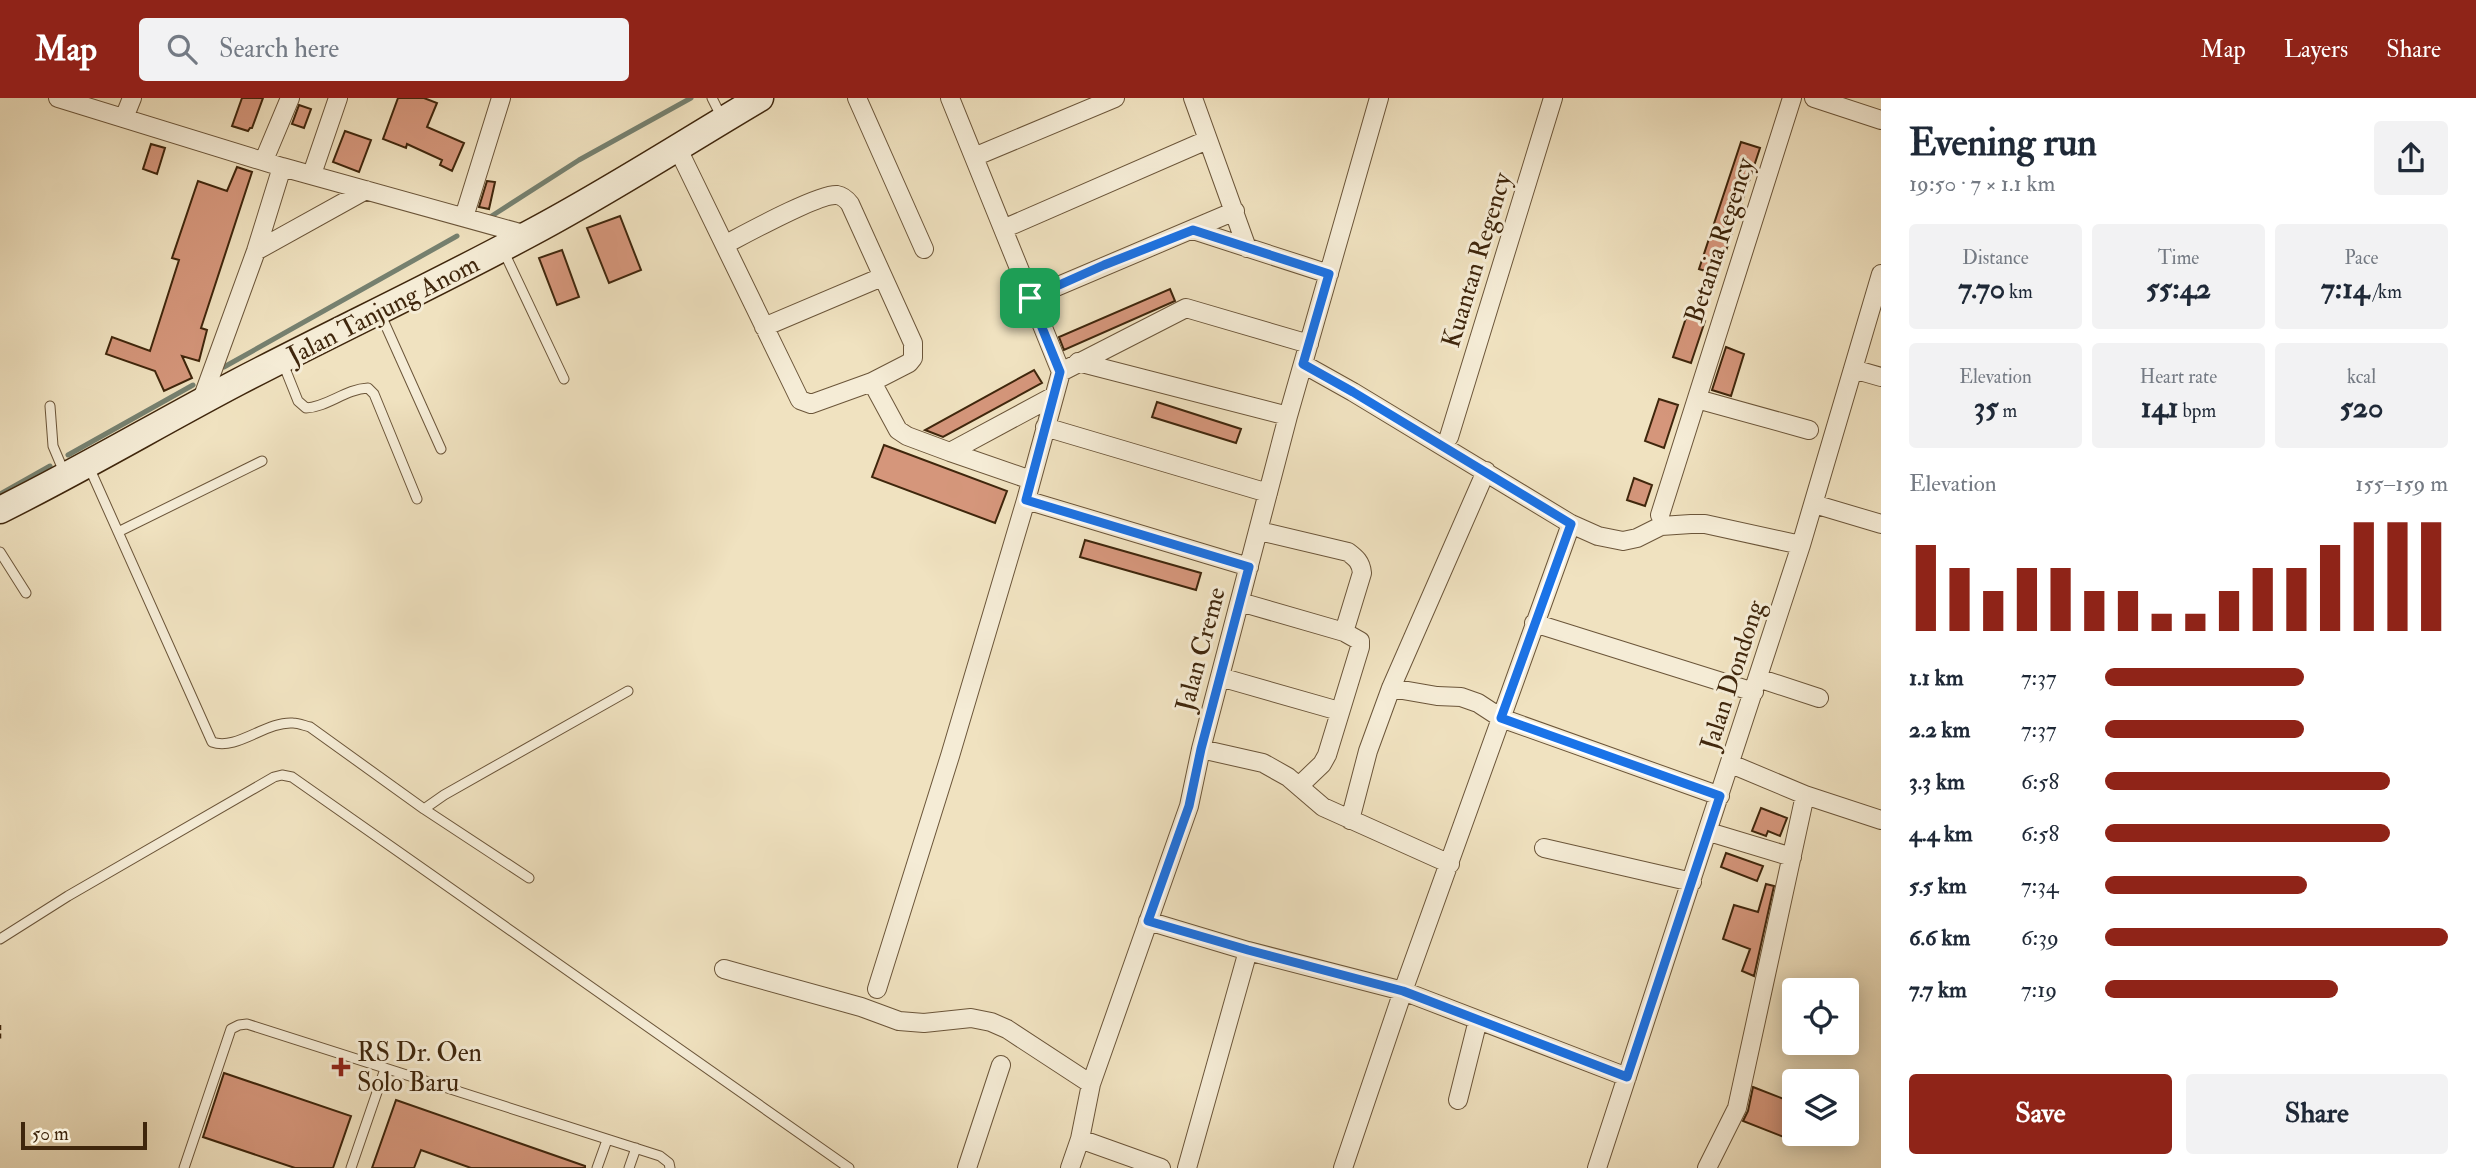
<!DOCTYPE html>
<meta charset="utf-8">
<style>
:root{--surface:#fff;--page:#f2f2f3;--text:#1f2937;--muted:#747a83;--accent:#8f2418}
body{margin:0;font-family:"IM FELL Double Pica",serif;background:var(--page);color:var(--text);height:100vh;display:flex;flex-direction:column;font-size:26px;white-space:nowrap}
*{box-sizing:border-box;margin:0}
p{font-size:23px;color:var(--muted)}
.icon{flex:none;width:38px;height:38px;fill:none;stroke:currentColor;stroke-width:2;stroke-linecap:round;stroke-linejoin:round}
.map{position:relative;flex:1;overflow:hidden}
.side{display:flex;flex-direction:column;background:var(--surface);width:595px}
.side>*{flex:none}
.controls{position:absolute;left:1782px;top:880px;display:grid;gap:14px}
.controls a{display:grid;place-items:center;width:77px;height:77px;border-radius:7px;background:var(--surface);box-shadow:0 4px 18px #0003;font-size:35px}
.scale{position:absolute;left:21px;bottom:18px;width:126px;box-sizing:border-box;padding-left:7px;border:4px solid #3f260c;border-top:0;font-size:19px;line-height:24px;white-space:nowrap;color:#3f260c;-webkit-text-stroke:5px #f5ecd6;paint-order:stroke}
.pin{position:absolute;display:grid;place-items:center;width:60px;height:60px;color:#fff;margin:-30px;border-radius:14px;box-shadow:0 4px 10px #0006}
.round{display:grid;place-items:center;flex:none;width:74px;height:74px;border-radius:7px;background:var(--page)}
.overview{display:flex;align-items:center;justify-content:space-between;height:119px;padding:0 28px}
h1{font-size:38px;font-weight:700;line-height:52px}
.stats{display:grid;grid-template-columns:repeat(3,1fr);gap:10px;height:119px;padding:7px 28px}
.stats div{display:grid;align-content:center;border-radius:7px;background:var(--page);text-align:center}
.stats b{font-size:30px;font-weight:700}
.stats small{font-size:19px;font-weight:400}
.stats p{font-size:19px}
.chart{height:196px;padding:14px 28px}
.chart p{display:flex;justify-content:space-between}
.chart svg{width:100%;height:126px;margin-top:7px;stroke:var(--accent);stroke-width:6}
.action{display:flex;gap:14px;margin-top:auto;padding:14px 28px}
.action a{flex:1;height:80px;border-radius:7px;background:var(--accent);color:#fff;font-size:28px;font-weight:700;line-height:80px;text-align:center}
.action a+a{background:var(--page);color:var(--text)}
ul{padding:0 28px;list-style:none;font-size:23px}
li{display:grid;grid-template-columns:112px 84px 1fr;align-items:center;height:52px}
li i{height:18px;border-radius:9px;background:var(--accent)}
header{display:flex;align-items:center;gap:42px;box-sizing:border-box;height:98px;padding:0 35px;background:var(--accent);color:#fff}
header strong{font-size:33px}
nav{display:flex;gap:38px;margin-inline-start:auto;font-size:24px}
.search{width:490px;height:63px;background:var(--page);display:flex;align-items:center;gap:18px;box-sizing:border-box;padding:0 24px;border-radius:7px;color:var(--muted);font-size:26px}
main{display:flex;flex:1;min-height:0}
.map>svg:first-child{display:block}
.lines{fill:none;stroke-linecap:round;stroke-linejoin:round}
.stream{stroke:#768170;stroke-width:5}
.building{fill:#d5967b;stroke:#3f260c;stroke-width:2}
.service-casing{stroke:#6b5539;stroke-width:11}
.minor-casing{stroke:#6b5539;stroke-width:20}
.secondary-casing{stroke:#3f260c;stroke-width:29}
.path{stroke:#3f260c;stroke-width:2.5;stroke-dasharray:5 3.5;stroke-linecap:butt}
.service{stroke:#f5ecd6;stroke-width:9}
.minor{stroke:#f5ecd6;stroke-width:18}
.secondary{stroke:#f5ecd6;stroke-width:26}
.route-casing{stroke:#fff;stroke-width:14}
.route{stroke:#1a73e8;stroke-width:9}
.poi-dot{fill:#8f2418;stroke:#f5ecd6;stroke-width:2.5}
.labels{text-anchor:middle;stroke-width:6;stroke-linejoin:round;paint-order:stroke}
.street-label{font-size:26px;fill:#3f260c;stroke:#f5ecd6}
.poi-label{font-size:26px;fill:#3f260c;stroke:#f5ecd6;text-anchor:start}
</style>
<header>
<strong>Map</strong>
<div class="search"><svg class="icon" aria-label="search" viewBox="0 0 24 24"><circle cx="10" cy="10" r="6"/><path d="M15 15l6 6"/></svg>Search here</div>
<nav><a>Map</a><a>Layers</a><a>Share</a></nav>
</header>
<main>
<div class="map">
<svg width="1881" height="1070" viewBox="0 0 1881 1070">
<rect width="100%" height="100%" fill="#f0e2c0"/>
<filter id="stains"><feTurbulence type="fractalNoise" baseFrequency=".00286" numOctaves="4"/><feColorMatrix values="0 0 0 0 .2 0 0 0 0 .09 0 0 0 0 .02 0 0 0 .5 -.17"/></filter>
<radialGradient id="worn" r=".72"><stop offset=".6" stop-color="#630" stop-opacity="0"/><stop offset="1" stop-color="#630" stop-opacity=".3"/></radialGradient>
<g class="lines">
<path class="stream" d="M487 121 579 62 691 0
M224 269 457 138
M68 357 193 287
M0 396 50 368"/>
</g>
<path class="building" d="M242 0H263L252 30H250L248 33 232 28Z
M398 0H424L437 5 427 29 464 45 452 73 440 67 442 62 407 46 406 50 383 41Z
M299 7 311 11 304 30 292 26Z
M345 33 371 42 359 74 333 64Z
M1741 44 1760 50 1718 177 1699 171Z
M151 46 165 50 157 76 143 71Z
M237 69 252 74 201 230 207 232 199 263 182 258 192 280 164 293 155 273 106 256 112 239 150 253 179 162 172 160 198 83 227 93Z
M487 83 495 84 489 111 479 109Z
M620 118 641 172 609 185 587 130Z
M562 152 579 199 557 207 539 160Z
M1170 191 1175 203 1064 252 1059 239Z
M1687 217 1705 223 1691 265 1673 259Z
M1726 249 1744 256 1731 298 1712 292Z
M1034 272 1042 285 943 339 925 332Z
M1659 301 1678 307 1664 350 1645 343Z
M1157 304 1241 331 1236 345 1152 319Z
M884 347 1007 393 995 425 872 379Z
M1634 380 1652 387 1645 408 1627 402Z
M1085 442 1201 475 1196 492 1080 459Z
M1761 710 1787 720 1780 738 1768 733 1766 738 1752 733Z
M1726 755 1763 768 1757 783 1721 769Z
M1766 786 1774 788 1754 878 1742 873 1750 851 1723 841 1734 807 1758 814Z
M224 975 351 1018 333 1070H295L203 1039Z
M1753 989 1794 1005V1043L1743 1023 1748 1013Z
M396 1002 585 1068V1070H471L421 1052 414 1070H372Z"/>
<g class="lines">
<defs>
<path id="service" d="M712 0 722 20
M503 152 564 281
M380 215 441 351
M282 263 298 303 306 310C328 309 345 291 368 290L374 296 417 401
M50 308 53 348 64 374
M89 369 212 644C237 653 266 623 293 625 299 625 305 628 310 629L424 711 444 697 628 593
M118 434 262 363
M0 454 26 495
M424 711 529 780
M0 841 68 798 274 679 282 677 292 679 849 1070
M184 1070 231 931 239 927 247 926 660 1058 669 1065 670 1070
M351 1070 385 971
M597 1070 607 1042
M629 1070 636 1050"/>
<path id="minor" d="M58 0 282 69 527 137
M857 0 924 151
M1193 0 1247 150
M1814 0 1881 22
M124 20 132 0
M678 51 800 302 811 306 872 284 909 265 913 260V245L850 106C847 102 843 98 837 97 820 95 745 136 726 146
M974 59 1115 0
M264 62 290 0
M312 76 338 0
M464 119 501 0
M1003 131 1207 42
M1193 132 1329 176
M256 153 366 92
M1030 200 1235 113
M764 229 882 179
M1078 264 1288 318
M1303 266 1353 294 1571 426 1598 438 1623 443 1637 440 1661 428 1691 426H1705L1801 447
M1853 271 1881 279
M1061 274 1186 210 1309 246
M872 284 898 332 907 338 950 354 1054 298
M1697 301 1809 332
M201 304 256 153 282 69
M1045 329 1268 395
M1449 339 1553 0
M950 354 1031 382
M1026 402 1249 469
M1814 406 1881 426
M1660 417 1792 0
M1259 433 1348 454C1356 460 1361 464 1362 475L1344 534
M1240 504 1344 534 1360 543V549L1327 657 1322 666 1299 688
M1534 525 1754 594
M1220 579 1339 613
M1758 580 1819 600
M1391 590 1437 598 1461 599 1478 605 1501 620 1720 698
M1201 651 1263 665 1288 679 1323 709 1450 766
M1731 666 1805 697 1881 722
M1350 722 1368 653 1391 590 1486 373
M1709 734 1792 759
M1544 750 1692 784
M1148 823 1248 853
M724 871 861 909 899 923 924 925 971 920 991 924 1007 931 1091 986
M877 891 950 658 1026 402 1061 274 950 0
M1458 1002 1478 922
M1080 1041 1161 1070
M967 1070 1001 967
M1070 1070 1080 1041 1091 986 1189 708 1201 651 1288 318 1379 0
M1187 1070 1248 853 1403 893 1627 979
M1343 1070 1403 893 1571 426
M1597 1070 1801 447 1881 176
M1707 1070 1737 1010 1805 697"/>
<path id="secondary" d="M0 412C81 372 158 326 238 284 334 234 432 188 527 137 607 95 682 46 760 0"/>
</defs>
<use href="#service" class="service-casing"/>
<use href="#minor" class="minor-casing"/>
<use href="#secondary" class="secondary-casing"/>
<path class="path" d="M0 927V944"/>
<use href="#service" class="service"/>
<use href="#minor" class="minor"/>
<use href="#secondary" class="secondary"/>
</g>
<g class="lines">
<defs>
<path id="route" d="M1193 132 1329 176 1303 266 1353 294 1571 426 1501 620 1720 698 1627 979 1403 893 1248 852 1148 823 1189 708 1201 651 1249 469 1026 402 1060 274 1030 200 1104 167Z"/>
</defs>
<use href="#route" class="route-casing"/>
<use href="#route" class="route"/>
</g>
<path class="poi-dot" d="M337.5 958.5h7v7h7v7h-7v7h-7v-7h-7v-7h7z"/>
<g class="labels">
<g class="street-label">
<text transform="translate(1719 142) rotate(-72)" y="9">Betania Regency</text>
<text transform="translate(1476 162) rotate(-73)" y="9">Kuantan Regency</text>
<text transform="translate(383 211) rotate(-27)" y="9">Jalan Tanjung Anom</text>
<text transform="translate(1200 551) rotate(-75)" y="9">Jalan Creme</text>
<text transform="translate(1732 577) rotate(-72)" y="9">Jalan Dondong</text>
</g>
<g class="poi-label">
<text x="357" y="963">RS Dr. Oen<tspan x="357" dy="30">Solo Baru</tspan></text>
</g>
</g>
<rect width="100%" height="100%" filter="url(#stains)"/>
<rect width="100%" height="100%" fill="url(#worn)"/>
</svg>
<div class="controls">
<a><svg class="icon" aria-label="locate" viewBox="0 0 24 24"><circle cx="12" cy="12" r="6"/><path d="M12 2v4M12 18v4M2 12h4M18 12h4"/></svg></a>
<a><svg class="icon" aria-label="layers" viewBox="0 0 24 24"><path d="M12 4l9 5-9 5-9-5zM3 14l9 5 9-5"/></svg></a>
</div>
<div class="scale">50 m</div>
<div class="pin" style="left:1030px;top:200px;background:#1e9e55"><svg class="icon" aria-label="arrive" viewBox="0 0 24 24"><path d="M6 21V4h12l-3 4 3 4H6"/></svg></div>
</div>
<section class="side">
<div class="overview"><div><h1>Evening run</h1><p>19:50 · 7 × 1.1 km</p></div><a class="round"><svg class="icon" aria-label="share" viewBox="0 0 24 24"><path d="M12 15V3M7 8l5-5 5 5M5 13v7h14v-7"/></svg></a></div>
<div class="stats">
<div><p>Distance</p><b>7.70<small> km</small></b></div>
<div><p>Time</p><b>55:42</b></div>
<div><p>Pace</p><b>7:14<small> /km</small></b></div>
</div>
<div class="stats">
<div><p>Elevation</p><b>35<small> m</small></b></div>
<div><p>Heart rate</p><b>141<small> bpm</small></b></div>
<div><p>kcal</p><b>520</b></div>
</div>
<div class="chart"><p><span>Elevation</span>155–159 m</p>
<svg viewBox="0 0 160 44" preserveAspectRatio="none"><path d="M5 44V14M15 44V22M25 44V30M35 44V22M45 44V22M55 44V30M65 44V30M75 44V38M85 44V38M95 44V30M105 44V22M115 44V22M125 44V14M135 44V6M145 44V6M155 44V6"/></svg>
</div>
<ul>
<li><b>1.1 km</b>7:37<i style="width:58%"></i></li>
<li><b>2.2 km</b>7:37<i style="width:58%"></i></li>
<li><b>3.3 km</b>6:58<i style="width:83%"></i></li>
<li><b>4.4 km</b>6:58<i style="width:83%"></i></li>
<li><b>5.5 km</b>7:34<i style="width:59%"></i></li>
<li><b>6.6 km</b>6:39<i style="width:100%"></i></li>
<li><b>7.7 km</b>7:19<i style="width:68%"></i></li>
</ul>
<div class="action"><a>Save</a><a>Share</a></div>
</section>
</main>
